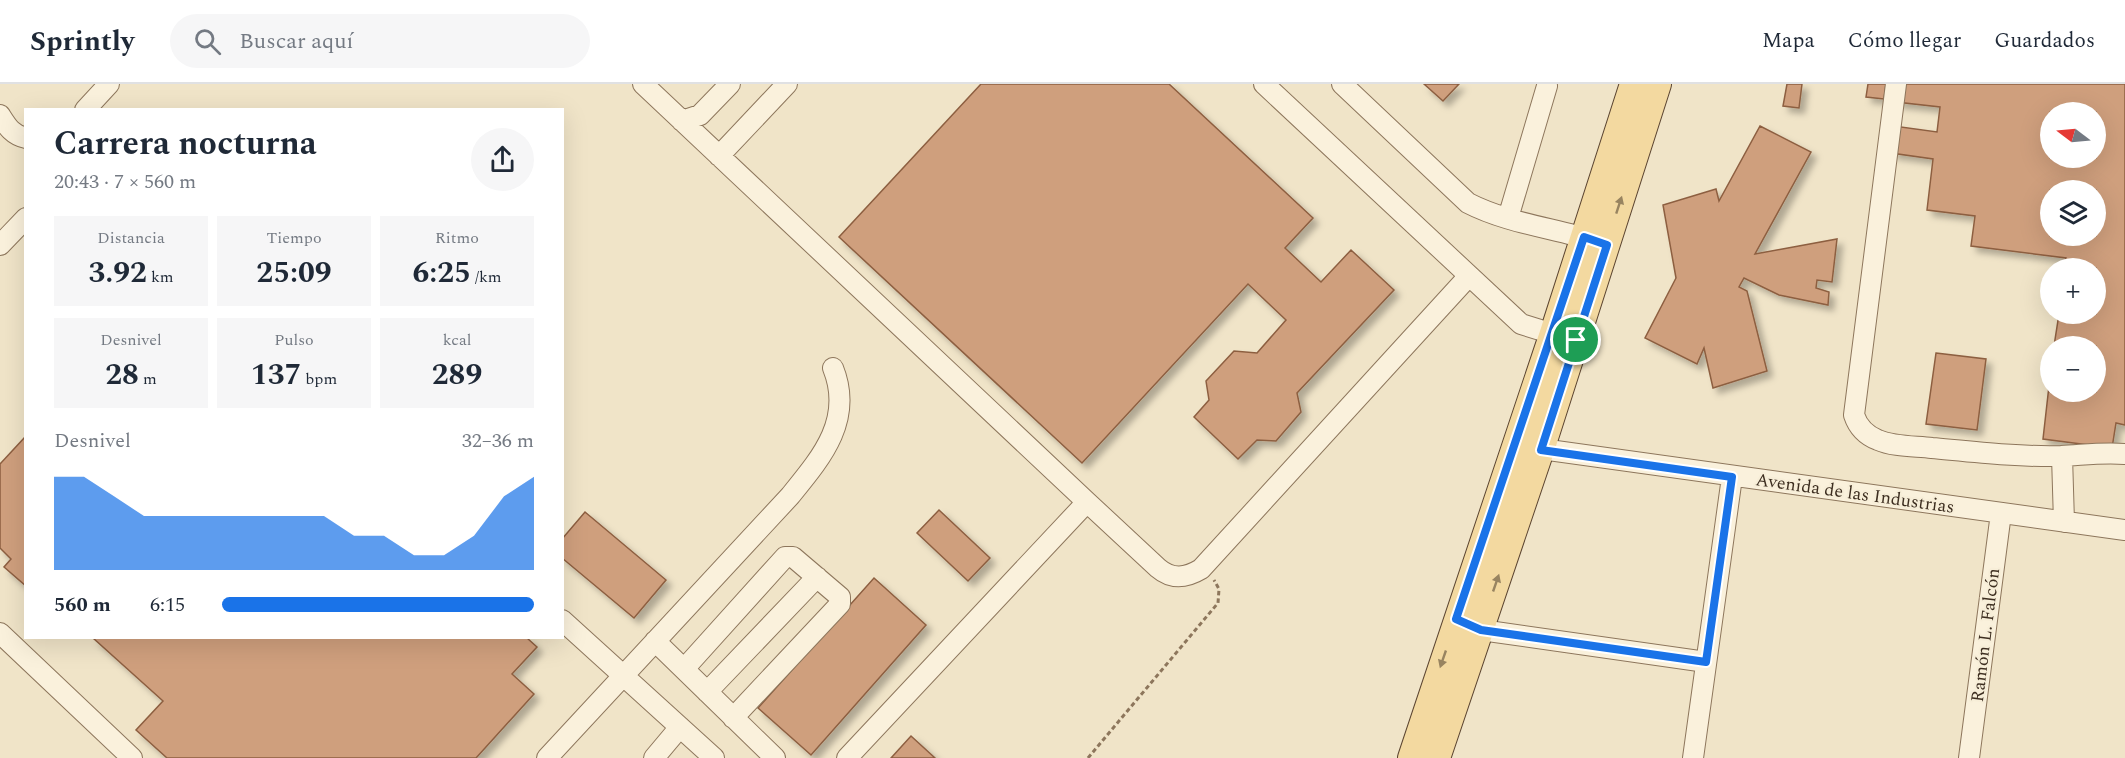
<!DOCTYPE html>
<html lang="es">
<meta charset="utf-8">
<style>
:root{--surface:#fff;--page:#f6f6f7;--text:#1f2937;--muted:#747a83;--line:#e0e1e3;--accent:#1a73e8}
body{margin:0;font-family:Spectral,serif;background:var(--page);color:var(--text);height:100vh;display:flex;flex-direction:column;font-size:22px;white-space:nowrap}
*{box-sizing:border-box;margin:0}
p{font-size:20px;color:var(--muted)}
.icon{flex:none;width:33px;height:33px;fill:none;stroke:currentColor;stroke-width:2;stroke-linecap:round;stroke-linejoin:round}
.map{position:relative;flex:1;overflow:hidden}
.drawer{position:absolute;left:24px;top:24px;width:540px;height:531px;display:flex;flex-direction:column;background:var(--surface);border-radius:0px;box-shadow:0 6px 24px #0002}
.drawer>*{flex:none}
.needle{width:39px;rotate:286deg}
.buttons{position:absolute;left:2040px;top:18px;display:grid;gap:12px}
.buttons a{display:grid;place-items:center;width:66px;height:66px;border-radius:50%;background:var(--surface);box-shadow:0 6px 24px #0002;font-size:30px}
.pin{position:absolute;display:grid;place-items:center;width:51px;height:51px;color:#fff;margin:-26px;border:3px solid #fff;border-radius:50%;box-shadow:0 2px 6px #0007}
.round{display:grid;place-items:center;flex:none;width:63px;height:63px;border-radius:32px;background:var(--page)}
.headline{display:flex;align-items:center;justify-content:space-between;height:102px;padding:0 30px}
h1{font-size:33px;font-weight:700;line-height:45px}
.figures{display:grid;grid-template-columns:repeat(3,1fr);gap:9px;height:102px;padding:6px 30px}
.figures div{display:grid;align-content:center;border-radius:0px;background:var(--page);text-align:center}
.figures b{font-size:30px;font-weight:700}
.figures small{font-size:16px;font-weight:400}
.figures p{font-size:16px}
.chart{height:168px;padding:12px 30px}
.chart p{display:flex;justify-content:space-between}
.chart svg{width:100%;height:108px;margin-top:6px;fill:var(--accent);opacity:.7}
ul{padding:0 30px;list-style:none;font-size:20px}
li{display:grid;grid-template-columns:96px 72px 1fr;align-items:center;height:45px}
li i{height:15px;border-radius:8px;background:var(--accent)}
header{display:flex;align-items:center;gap:36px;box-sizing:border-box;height:84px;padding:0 30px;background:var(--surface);border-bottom:2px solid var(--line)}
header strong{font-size:28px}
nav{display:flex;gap:33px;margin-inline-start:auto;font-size:21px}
.search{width:420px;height:54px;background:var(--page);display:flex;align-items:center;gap:15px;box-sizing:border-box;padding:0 21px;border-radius:33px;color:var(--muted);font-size:22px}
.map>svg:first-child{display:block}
.building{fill:#cf9f7d;stroke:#8d5f41;stroke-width:1.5;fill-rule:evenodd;filter:url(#shadow)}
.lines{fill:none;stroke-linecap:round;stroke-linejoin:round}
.minor-casing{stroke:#8d765c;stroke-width:22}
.major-casing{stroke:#5b4430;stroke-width:28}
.path{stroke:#8d765c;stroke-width:3;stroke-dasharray:4.5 3;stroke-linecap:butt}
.minor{stroke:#faf1dc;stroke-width:20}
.major{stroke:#f3d9a0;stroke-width:26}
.oneway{fill:#988460}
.route-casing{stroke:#fff;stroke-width:12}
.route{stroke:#1a73e8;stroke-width:8}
.labels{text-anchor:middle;stroke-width:4.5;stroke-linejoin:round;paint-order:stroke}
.street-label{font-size:18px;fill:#3d2e20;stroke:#f7eed8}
</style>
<header>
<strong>Sprintly</strong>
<div class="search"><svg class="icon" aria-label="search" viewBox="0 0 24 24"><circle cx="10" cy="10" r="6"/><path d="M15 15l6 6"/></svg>Buscar aquí</div>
<nav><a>Mapa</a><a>Cómo llegar</a><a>Guardados</a></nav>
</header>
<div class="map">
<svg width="2125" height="674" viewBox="0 0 2125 674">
<defs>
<filter id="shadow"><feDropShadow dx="5.5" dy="5.5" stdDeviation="3" flood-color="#0004"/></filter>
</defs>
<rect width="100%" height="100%" fill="#f0e4c8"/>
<path class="building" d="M981 0H1169L1313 134 1285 164 1321 198 1351 166 1394 206 1297 309 1301 328 1276 357 1257 356 1238 375 1194 333 1209 316 1206 297 1234 267 1257 269 1286 236 1248 200 1082 379 839 153Z
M1424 0H1459L1443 17Z
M1787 0H1802L1799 24 1783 22Z
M1868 0H1886L1884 15 1866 13Z
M1899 0H2125V341L2116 339 2112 364 2043 355 2050 293V308H2096V262H2054L2059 230H2096V184H2064L2066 174 1971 162 1975 132 1927 126 1933 75 1891 69 1894 42 1937 48 1940 23 1896 18ZM2050 28H2096V74H2050ZM2050 106H2096V152H2050Z
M1760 42 1811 68 1755 170 1837 155 1832 198 1817 196 1816 204 1829 208 1828 221 1779 211 1744 194 1739 203 1747 207 1767 287 1713 304 1704 264 1697 280 1645 254 1676 194 1663 121 1716 105 1719 117Z
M1936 269 1986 275 1977 346 1926 340Z
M26 352V502L4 483 11 475 0 464V380Z
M939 426 990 474 968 497 917 449Z
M585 428 666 496 634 534 562 474V455Z
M874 494 926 541 811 671 758 624Z
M93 554H527L537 563 512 590 534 610 476 674H167L136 646 163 617Z
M911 652 935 674H891Z"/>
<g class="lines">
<defs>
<path id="minor" d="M643 0 1087 418 1158 484C1172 496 1186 494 1201 485L1468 193
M1264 0 1521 240 1566 254
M1342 0 1468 119C1507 139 1553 144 1595 157
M1896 0 1854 331C1858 343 1865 351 1878 356 1894 363 1916 362 1932 364 1975 368 2018 373 2061 372 2083 371 2103 368 2125 370
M85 26 109 0
M0 31C7 42 12 51 26 54
M682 37 700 31 730 0
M719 72 787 0
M1508 134 1547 2
M0 161 26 134
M1527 363 2125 446
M2062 372 2064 438
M562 536 714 674
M1469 541 1481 546 1706 578
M0 549 132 674
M655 557 775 674
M684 585 785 473H793L840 513V520L733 634
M707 608 817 493
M547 674 790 412C821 374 854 336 833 284
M654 674 680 643
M847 674 1087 418
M1693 674 1732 393
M1969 674 2001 429"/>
<path id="major" d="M1411 674 1553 249 1633 0
M1437 674 1541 366 1658 0"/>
</defs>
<use href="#minor" class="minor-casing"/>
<use href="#major" class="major-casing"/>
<path class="path" d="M1088 674 1218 519 1219 505 1214 496"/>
<use href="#minor" class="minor"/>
<use href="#major" class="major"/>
</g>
<defs><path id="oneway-solid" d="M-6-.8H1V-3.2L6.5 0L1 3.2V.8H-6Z" transform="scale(1.5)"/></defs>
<g class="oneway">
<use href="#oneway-solid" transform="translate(1619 121) rotate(-72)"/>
<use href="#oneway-solid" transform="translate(1496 499) rotate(-71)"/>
<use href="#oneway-solid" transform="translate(1443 575) rotate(109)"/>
</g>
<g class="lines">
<defs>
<path id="route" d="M1584 153 1607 161 1541 366 1732 393 1706 578 1481 546 1456 535Z"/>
</defs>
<use href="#route" class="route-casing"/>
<use href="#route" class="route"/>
</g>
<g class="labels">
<g class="street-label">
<text transform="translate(1855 409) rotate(8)" y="6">Avenida de las Industrias</text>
<text transform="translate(1985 551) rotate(-83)" y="6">Ramón L. Falcón</text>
</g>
</g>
</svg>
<div class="buttons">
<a><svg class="needle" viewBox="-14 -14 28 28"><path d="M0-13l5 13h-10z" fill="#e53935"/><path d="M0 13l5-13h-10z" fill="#747a83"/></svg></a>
<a><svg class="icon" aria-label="layers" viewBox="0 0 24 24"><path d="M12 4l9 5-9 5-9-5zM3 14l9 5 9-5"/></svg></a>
<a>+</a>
<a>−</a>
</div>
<div class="pin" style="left:1576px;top:256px;background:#1e9e55"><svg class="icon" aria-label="arrive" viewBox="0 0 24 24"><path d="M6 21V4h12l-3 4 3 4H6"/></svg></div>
<section class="drawer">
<div class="headline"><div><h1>Carrera nocturna</h1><p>20:43 · 7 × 560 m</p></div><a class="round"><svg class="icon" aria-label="share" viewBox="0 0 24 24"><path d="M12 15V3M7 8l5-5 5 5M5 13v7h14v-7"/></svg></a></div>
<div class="figures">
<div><p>Distancia</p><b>3.92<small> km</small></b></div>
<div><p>Tiempo</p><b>25:09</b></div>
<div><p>Ritmo</p><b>6:25<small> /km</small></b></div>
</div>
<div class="figures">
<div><p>Desnivel</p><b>28<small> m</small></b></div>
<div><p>Pulso</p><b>137<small> bpm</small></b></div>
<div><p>kcal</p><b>289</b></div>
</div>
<div class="chart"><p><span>Desnivel</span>32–36 m</p>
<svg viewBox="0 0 160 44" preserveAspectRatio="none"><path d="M0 44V6L10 6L20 14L30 22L40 22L50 22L60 22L70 22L80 22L90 22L100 30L110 30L120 38L130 38L140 30L150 14L160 6V44z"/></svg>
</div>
<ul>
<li><b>560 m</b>6:15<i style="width:100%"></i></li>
</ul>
</section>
</div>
